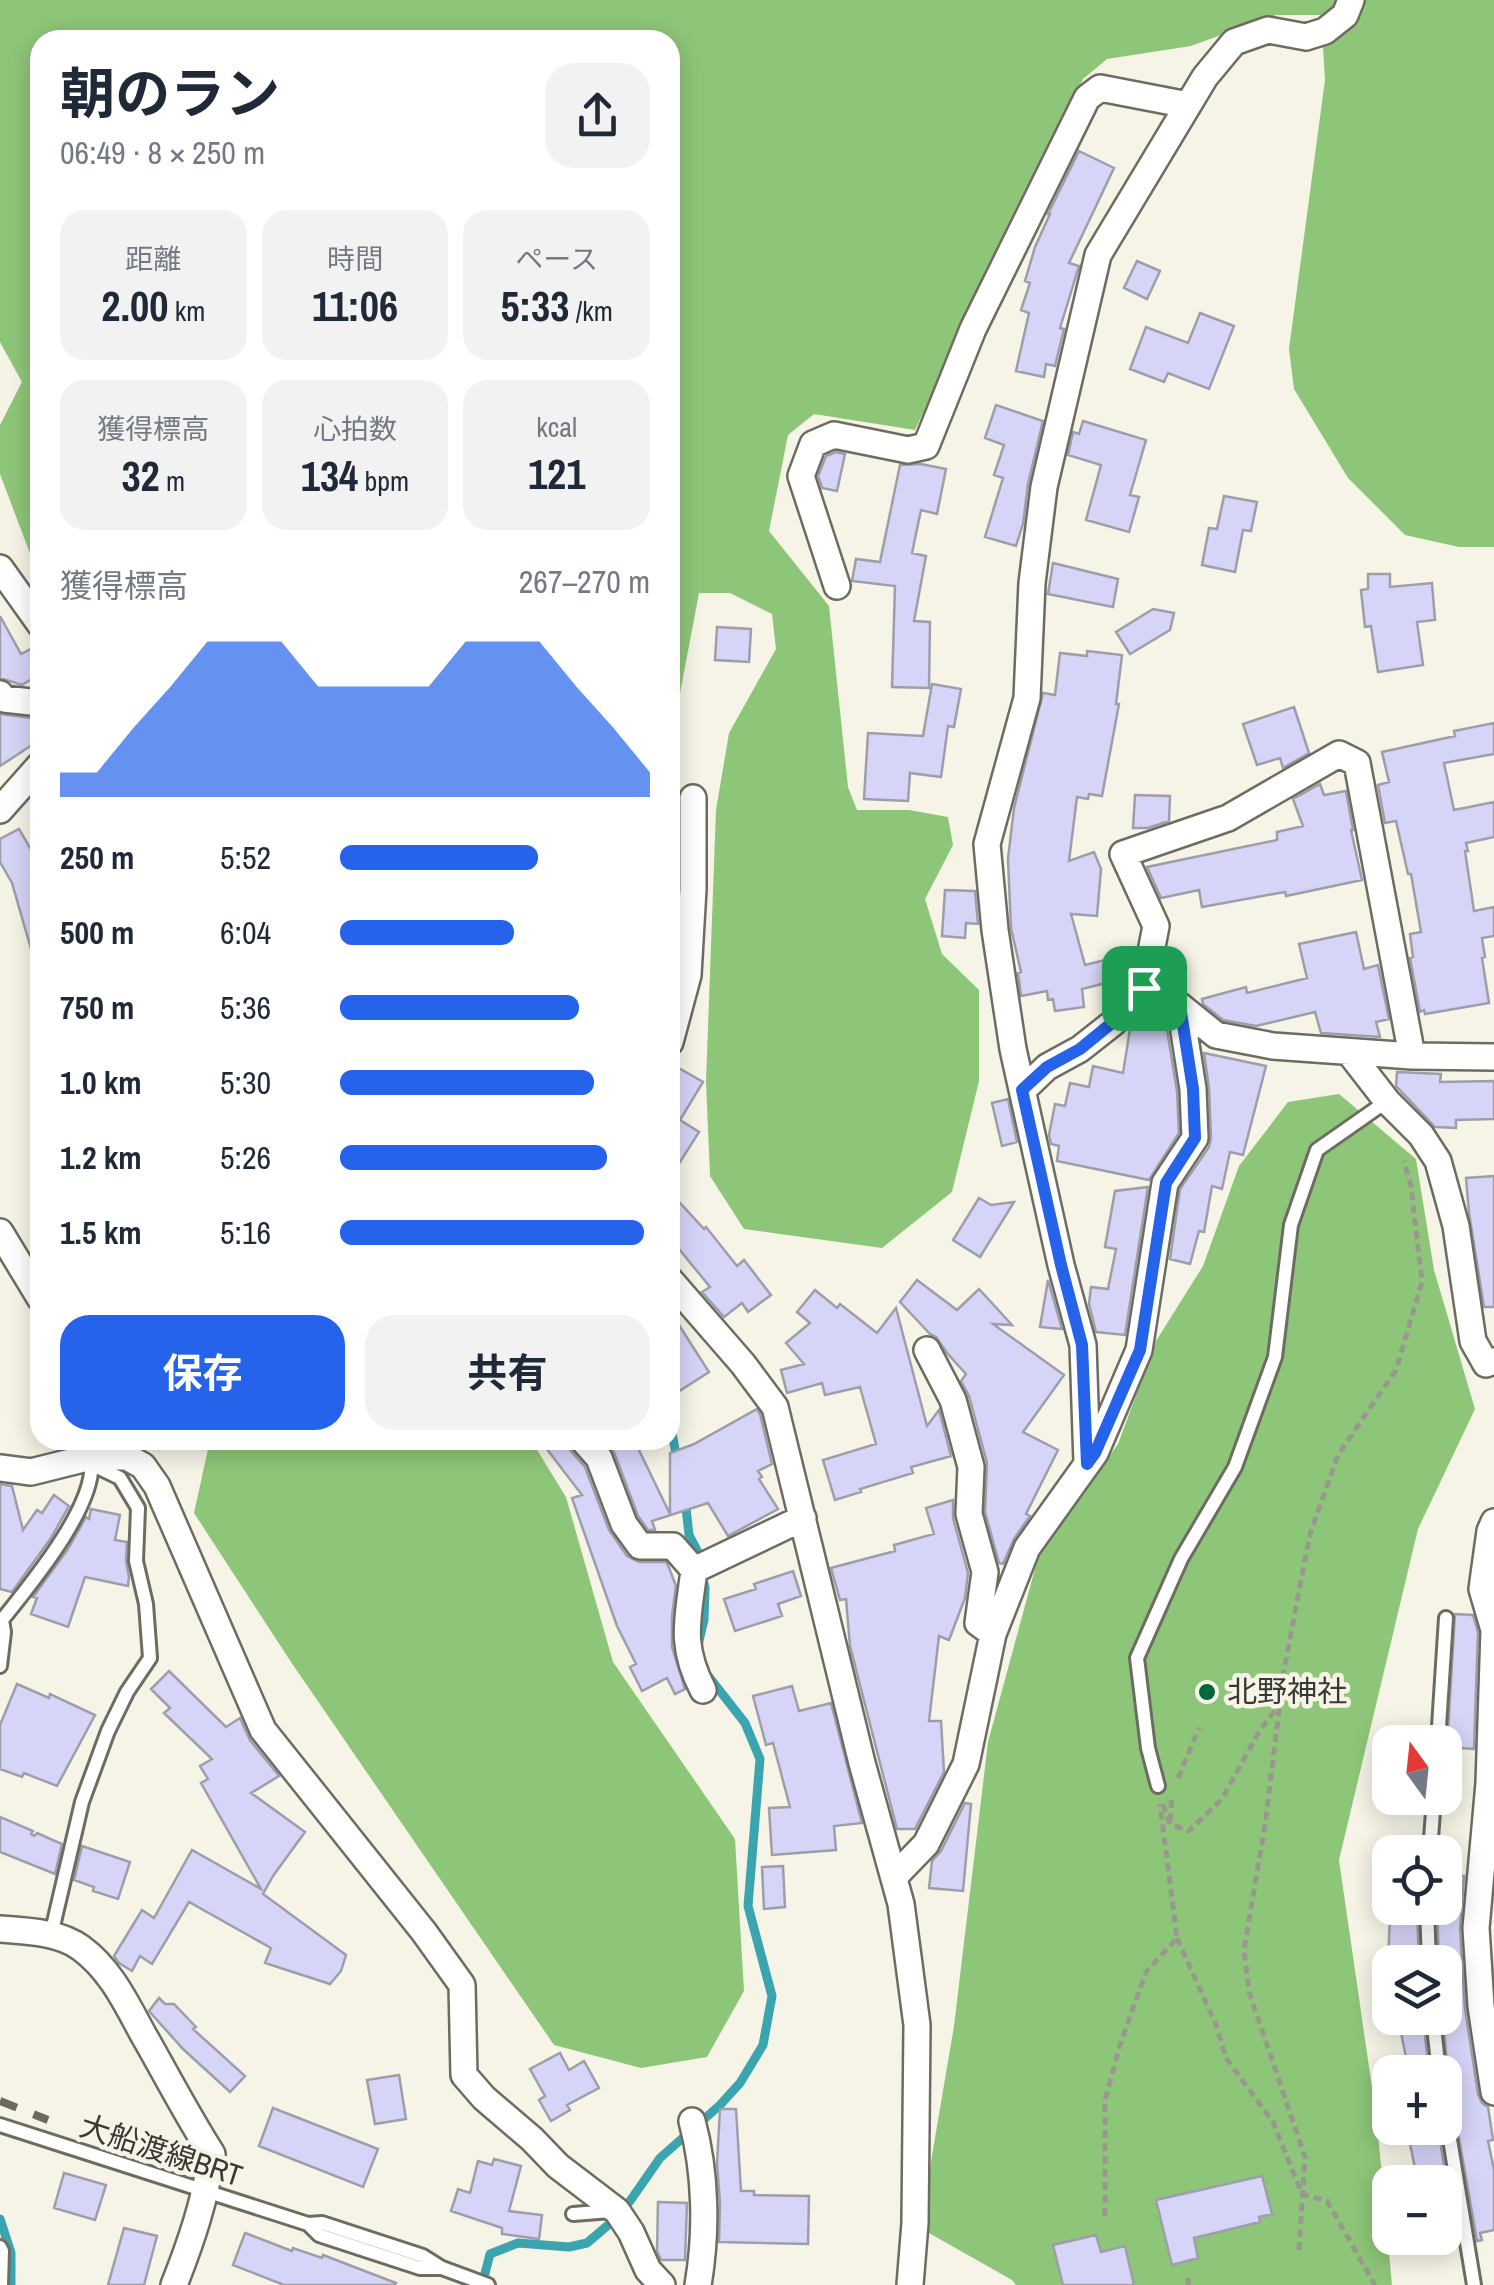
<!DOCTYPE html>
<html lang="ja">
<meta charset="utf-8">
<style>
:root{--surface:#fff;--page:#f2f2f3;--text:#1f2937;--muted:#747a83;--accent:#2563eb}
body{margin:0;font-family:"Archivo Narrow","Noto Sans JP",sans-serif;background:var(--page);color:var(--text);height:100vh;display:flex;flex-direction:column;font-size:38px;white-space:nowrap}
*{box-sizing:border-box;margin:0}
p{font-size:32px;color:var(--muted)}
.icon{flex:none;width:55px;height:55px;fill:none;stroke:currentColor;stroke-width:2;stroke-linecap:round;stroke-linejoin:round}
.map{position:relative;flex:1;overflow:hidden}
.side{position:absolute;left:30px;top:30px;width:650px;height:1420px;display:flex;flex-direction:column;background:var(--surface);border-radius:30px;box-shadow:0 5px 25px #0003}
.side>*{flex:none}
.needle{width:65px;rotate:345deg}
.buttons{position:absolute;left:1372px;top:1725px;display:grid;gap:20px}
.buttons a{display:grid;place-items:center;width:90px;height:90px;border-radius:20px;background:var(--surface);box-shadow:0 5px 25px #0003;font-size:50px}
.pin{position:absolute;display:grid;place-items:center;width:85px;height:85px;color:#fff;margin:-42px;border-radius:20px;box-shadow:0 5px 15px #0006}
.round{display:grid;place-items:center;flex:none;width:105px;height:105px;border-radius:30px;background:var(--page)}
.overview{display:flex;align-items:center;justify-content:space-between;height:170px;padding:0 30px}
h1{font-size:55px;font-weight:700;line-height:75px}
.figures{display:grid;grid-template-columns:repeat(3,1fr);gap:15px;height:170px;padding:10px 30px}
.figures div{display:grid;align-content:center;border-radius:25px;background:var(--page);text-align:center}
.figures b{font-size:42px;font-weight:700}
.figures small{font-size:28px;font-weight:400}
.figures p{font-size:28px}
.chart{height:280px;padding:20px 30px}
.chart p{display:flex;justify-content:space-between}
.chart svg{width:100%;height:180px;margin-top:10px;fill:var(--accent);opacity:.7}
.primary-button{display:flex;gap:20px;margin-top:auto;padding:20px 30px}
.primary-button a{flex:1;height:115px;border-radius:30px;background:var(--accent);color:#fff;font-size:40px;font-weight:700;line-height:115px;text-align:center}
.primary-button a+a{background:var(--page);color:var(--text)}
ul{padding:0 30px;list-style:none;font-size:32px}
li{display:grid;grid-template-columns:160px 120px 1fr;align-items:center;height:75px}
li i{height:25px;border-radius:12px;background:var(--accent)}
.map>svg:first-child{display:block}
.forest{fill:#8ec679}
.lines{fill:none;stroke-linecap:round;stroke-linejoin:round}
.stream{stroke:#3aa5af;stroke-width:9}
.building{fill:#d6d5f8;stroke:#9e9eaa;stroke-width:2.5}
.lane-casing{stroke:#6e6c60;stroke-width:18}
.street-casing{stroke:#6e6c60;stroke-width:30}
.path{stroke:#99988e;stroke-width:5;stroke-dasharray:8 5;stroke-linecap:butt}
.lane{stroke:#fff;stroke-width:12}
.street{stroke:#fff;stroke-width:25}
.rail{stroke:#6b6962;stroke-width:8;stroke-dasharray:18 18;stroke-linecap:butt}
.route-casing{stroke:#fff;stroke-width:20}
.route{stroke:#2563eb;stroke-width:12}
.poi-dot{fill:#00683e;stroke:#f6f4e6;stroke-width:4}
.labels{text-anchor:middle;stroke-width:9;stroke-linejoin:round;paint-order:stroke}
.poi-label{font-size:30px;fill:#393833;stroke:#f6f4e6;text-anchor:start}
.street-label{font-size:30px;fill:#393833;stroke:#f6f4e6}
</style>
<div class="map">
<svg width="1494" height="2285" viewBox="0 0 1494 2285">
<rect width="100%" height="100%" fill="#f6f4e6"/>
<path class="forest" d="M0 0H1494V547H1459L1405 535 1348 478 1294 389 1289 349 1325 80 1321 15H1276L1191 46 1107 59 1083 79 915 430 814 414 788 435 769 531 829 606 848 787 857 810H909L948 817 953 845 925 899 942 954 979 990V1081L952 1192 882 1248 744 1229 710 1176 706 1082 716 810 729 733 776 649 772 614 730 593H699L677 709 670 718V40H40V580L0 474V425L22 382 0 342Z
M1339 1094 1416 1159 1434 1270 1475 1409 1418 1529 1339 1860 1377 2122 1392 2285H1016L1012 2280 929 2233 925 2197 954 2026 988 1742 1039 1554 1118 1444 1156 1341 1203 1266 1239 1166 1288 1102Z
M210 1440H531L566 1497 613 1662 735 1839 744 1991 707 2057 641 2068 554 2045 291 1662 194 1513Z"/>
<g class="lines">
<path class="stream" d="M670 1423 677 1459
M685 1499 689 1535 697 1550 705 1588 704 1620 698 1645
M0 2219 11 2253V2285
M482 2285 490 2254 518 2243 569 2247 587 2243 607 2226 630 2201 660 2158 720 2105 740 2083 763 2045 772 1996 748 1906 760 1759 745 1723 709 1677"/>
</g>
<path class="building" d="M1079 151 1114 168 1069 263 1079 266 1060 328 1064 329 1055 366 1046 364 1044 377 1016 371 1029 313 1021 310 1030 283 1025 281 1035 247 1050 214H1048Z
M1137 261 1160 271 1147 299 1124 288Z
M1200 313 1234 326 1209 389 1168 373 1164 382 1130 369 1146 327 1188 343Z
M996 405 1043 421 1028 484 1023 524 1016 546 985 537 1003 478 994 475 1004 445 985 438Z
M1083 421 1146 440 1130 495 1139 497 1129 532 1086 520 1101 465 1068 455 1073 432 1079 434Z
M836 452 845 454 837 491 822 488 818 476 826 456Z
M921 464 946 469 937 514 921 510 912 553 926 556 914 621 930 622 929 688 892 687 895 586 852 581 856 559 880 562 900 465Z
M1224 496 1257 502 1251 531 1243 530 1235 572 1202 565 1209 528 1217 529Z
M1053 563 1118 579 1113 607 1048 594Z
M1368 574H1390V587L1432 583 1435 620 1417 622 1423 665 1378 672 1371 626 1365 627 1361 590 1368 589Z
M1153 609 1174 613 1170 630 1130 654 1116 632Z
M0 616 21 654 40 644V674L22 685 0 678Z
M717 627 751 629 749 662 715 660Z
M1087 651 1122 655 1116 704H1119L1102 796 1089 794 1088 799 1077 797 1069 861 1094 852 1101 869 1097 916 1071 914 1085 965 1109 959 1114 981 1082 989 1084 1007 1055 1011 1053 999 1048 1000 1047 991 1021 996 1018 973 1021 972 1011 928 1008 859 1014 808 1043 693 1055 695 1060 653 1087 656Z
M932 684 961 689 954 727 948 726 941 777 910 773 908 801 864 799 868 733 923 736Z
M1294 707 1309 753 1283 768 1280 758 1257 765 1243 724Z
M0 714 39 719 32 745 0 766Z
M1494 723V754L1444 763 1454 810 1494 802V837L1466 843 1468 851H1465L1474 911 1494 907V936L1482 938 1485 957 1482 958 1489 1003 1425 1014 1424 1010 1420 1012 1410 958 1413 957 1410 934 1421 932 1411 874H1408L1396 821 1385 823 1378 785 1389 782 1382 752 1455 736 1454 731Z
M1320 784 1324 795 1346 791 1353 830H1351L1362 880 1286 896 1285 892 1202 907 1199 890 1161 898 1147 867 1277 840V832L1303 826 1293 799Z
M1135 795 1170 796 1169 821 1148 828H1133Z
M19 829 40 865V958L34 959 12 883 0 862V839Z
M945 890 975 891 978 924 966 923 965 938 942 936Z
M1356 932 1364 969 1378 965 1389 1019 1376 1022 1380 1037 1321 1033 1315 1012 1256 1026 1223 1020 1203 1004 1202 999 1246 987 1247 993 1307 978 1299 944Z
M1142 1015 1165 1018 1177 1091 1179 1133 1149 1180 1057 1161 1059 1146 1051 1144 1049 1135 1055 1104 1065 1106 1070 1083 1089 1087 1093 1066 1123 1073 1130 1029Z
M1204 1053 1266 1066 1243 1155 1230 1152 1222 1189 1212 1186 1204 1232 1199 1231 1190 1264 1170 1259 1180 1189 1209 1147 1211 1138 1209 1088Z
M670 1063 703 1082 680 1120 699 1132 670 1178Z
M1397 1072 1441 1074 1440 1082 1494 1081V1119L1456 1120V1128L1435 1127 1396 1086Z
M1008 1099 1017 1142 1002 1146 992 1103Z
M1494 1176V1307H1484L1469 1213 1466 1178Z
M1148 1187 1125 1335 1096 1332 1089 1304 1091 1287 1108 1289 1116 1249 1105 1247 1115 1191Z
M670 1192 704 1229 706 1227 737 1266 744 1260 771 1295 748 1312 742 1303 724 1317 702 1292 710 1287 670 1238Z
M979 1198 991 1205 1014 1202 980 1257 953 1240Z
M917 1280 957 1310 979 1289 1012 1325 993 1324 1064 1375 1023 1432 1058 1450 1026 1514 1030 1516 1014 1539 1003 1564 999 1563 985 1512 987 1463 969 1396 961 1381 966 1374 947 1353 936 1337 930 1334 900 1302Z
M1048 1280 1062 1329 1040 1327Z
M815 1290 837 1308 840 1304 877 1333 896 1308 927 1426 939 1410 951 1456 911 1467 913 1473 860 1489 861 1492 835 1500 823 1460 876 1444 860 1387 825 1395 822 1383 787 1393 781 1370 804 1364 786 1343 810 1323 797 1312Z
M670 1311 709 1372 670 1397Z
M757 1409 760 1414 772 1464 758 1471 762 1477 759 1479 778 1509 728 1536 708 1503 652 1521 655 1530H648L638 1516 614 1452 605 1440H634L670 1514V1453L694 1444Z
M540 1440H567L571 1451 585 1467 609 1530 627 1556 639 1562H666L668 1565 676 1586 672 1616V1647L685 1689 675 1694 667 1678 642 1691 630 1667 636 1664 617 1626 572 1498 582 1495Z
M0 1484 12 1486 23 1530 37 1510 42 1513 54 1495 69 1506 51 1538 12 1592 0 1589Z
M953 1500V1518L968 1573 965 1598 949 1640 939 1636 929 1721H941L944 1772 915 1829H897L850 1646 846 1599 840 1600 831 1568 895 1551 894 1545 934 1534 926 1508Z
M91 1509 120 1515 115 1540 127 1542 126 1561 129 1577 128 1586 85 1577 68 1627 31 1614 37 1598 33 1597 68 1549 86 1517 89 1519Z
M793 1571 801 1596 778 1604 782 1616 735 1631 724 1599 756 1589 754 1584Z
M1455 1614 1473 1615 1478 1632 1474 1749 1447 1747Z
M169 1671 226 1727 240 1718 250 1740 279 1776 251 1793 305 1832 273 1876 263 1894 346 1955 341 1971 330 1984 265 1963 271 1948 189 1902 152 1964 140 1956 132 1971 119 1963 114 1956 142 1910 154 1918 192 1850 261 1889 201 1783 208 1779 200 1766 212 1759 164 1713 170 1708 151 1689Z
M17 1684 49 1698 50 1694 95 1715 57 1786 24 1773 22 1777 0 1769V1725Z
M792 1686 799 1711 831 1703 862 1823 834 1826 836 1850 772 1855 769 1808 790 1807 773 1743 766 1745 753 1696Z
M965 1803 971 1804 963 1891 929 1888 932 1861 941 1851Z
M0 1817 33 1831 31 1834 34 1836 37 1833 62 1844 55 1874 0 1852Z
M82 1846 130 1862 118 1899 93 1891 94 1887 74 1880Z
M783 1866 785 1907 764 1909 762 1867Z
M1445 1875 1464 1876 1460 1929 1465 2008 1478 2094 1482 2103 1488 2107 1493 2140 1488 2141 1494 2170V2230L1480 2233 1482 2240 1477 2241 1448 2076 1443 2018H1445V1962H1439L1437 1908H1445Z
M1401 1908H1417L1419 1962H1388L1390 1916 1401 1917Z
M159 1998 165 2004H174L196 2027 193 2029 245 2076 230 2092 183 2049 149 2011Z
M1398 2018H1423L1429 2072H1409Z
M560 2053 569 2070 584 2061 599 2088 567 2105 570 2110 551 2121 539 2100 545 2096 530 2069Z
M399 2075 406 2119 375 2124 367 2080Z
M273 2108 378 2149 363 2187 259 2146Z
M720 2109H736L741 2191H754V2195L809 2196 808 2244 719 2242 720 2202 717 2164Z
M1412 2128H1438L1457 2246 1445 2248V2182H1418L1410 2144 1416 2143Z
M494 2159 521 2166 509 2211 542 2215 539 2239 502 2234V2228L451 2211 458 2189 470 2193 478 2161 492 2165Z
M64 2173 106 2185 95 2220 54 2208Z
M1262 2176 1272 2214 1259 2217 1260 2222 1194 2238 1198 2258 1172 2265 1156 2200Z
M658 2202 687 2203 685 2260H661L657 2251Z
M124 2228 157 2236 144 2285H108Z
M245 2233 292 2251 293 2248 322 2258 323 2255 396 2283 395 2285H284L233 2265Z
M1096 2235 1101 2252 1125 2246 1134 2285H1063L1053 2245Z"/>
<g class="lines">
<defs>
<path id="lane" d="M0 1619 2 1620 4 1632 0 1666
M2 1620C30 1585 98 1504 91 1459
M1438 1742 1446 1618
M1158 1786 1148 1748 1137 1658 1181 1559 1235 1467 1275 1357 1291 1225 1317 1150 1387 1101
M1430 1852 1434 1798
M1427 1908 1429 1962
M51 1935 82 1802 108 1731 127 1692 150 1658 146 1604 136 1561 138 1508 120 1478 93 1465
M1433 2018 1439 2072
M1445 2109 1474 2285
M0 2125 308 2224 322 2223 423 2256 442 2268 488 2285
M573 2214 611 2211
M308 2224 319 2235 420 2268H441
M0 2247 2 2251 1 2285"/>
<path id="street" d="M0 568 40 624
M837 586 801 476 813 444 834 435 908 450 926 446 973 329 1087 98 1100 88 1188 105
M0 694 4 699 40 703
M0 810 40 765
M1144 988 1156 926 1123 854 1228 818 1339 754 1357 763 1412 1056
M670 1042 688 975 693 889V798
M1349 1052 1387 1101 1421 1135 1438 1161 1456 1226 1473 1341 1486 1364 1494 1361
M1023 1090 1047 1067 1080 1049 1113 1023 1144 988 1180 1006 1216 1035 1273 1046 1412 1056 1494 1057
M0 1232 40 1298
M670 1280 743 1364 775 1407 862 1763 901 1904 917 2025 915 2223 910 2285
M927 1350 953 1400 971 1467 969 1514 985 1572 978 1623 993 1634
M583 1440 599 1458 624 1524 640 1546H673L694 1570
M1087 1463 1083 1345 1061 1265 1013 1049 995 930 987 844 1027 698 1032 583 1044 487 1098 255 1205 77 1234 42 1268 30 1306 37 1325 31 1345 15 1351 0
M0 1468 31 1472 91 1457H127L143 1466 157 1486 263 1730 424 1932 462 1985 464 2075 484 2098 532 2139 558 2166 617 2211 631 2232 648 2270 662 2285
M1494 1522 1490 1531 1482 1589 1494 1630
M1494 1631 1489 1783 1476 1928 1481 2006 1494 2092
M703 1690C679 1644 688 1619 694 1570L803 1518
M894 1877 926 1844 966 1764 993 1634 1027 1548 1095 1453 1139 1350 1165 1183 1195 1138 1193 1089 1180 1006
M0 1929C26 1931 60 1932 81 1948 111 1970 126 2003 143 2034 166 2074 187 2115 212 2154 205 2201 191 2242 174 2285
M692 2121C706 2173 707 2232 698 2285"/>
</defs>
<use href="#lane" class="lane-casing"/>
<use href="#street" class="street-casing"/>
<path class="path" d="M1178 1778 1199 1728
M1163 1804 1170 1824 1189 1831 1222 1799 1260 1730 1277 1708
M1170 1821 1172 1797
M1177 1938 1216 2025 1226 2058 1273 2122 1302 2194 1327 2201 1375 2285
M1105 2216V2100L1120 2045 1146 1972 1177 1938 1160 1804
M1299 2250 1305 2157 1249 1992 1244 1950 1265 1825 1284 1670 1310 1534 1338 1455 1396 1370 1422 1282 1411 1186 1404 1161
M1187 2278 1189 2285"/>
<use href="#lane" class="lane"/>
<use href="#street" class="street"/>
<path class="rail" d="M0 2101 48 2120"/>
</g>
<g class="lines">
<defs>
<path id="route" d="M1144 988 1180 1006 1193 1089 1195 1138 1166 1183 1140 1350 1095 1453 1087 1464 1082 1345 1061 1265 1022 1090 1047 1067 1080 1049 1113 1022Z"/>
</defs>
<use href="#route" class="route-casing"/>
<use href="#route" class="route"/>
</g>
<circle class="poi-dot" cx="1207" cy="1692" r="10"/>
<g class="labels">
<g class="poi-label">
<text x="1227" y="1702">北野神社</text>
</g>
<g class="street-label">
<text transform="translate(161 2151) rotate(18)" y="10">大船渡線BRT</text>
</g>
</g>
</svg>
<div class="buttons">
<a><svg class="needle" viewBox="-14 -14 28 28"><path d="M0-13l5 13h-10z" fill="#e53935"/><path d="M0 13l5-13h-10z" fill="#747a83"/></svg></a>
<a><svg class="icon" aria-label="locate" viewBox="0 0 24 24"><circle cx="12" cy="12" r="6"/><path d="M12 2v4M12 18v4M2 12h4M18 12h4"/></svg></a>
<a><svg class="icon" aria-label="layers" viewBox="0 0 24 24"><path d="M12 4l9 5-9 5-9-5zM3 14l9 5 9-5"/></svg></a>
<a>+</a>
<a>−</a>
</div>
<div class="pin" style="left:1144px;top:988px;background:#1e9e55"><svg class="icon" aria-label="arrive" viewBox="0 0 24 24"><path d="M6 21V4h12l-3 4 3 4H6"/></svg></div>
<section class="side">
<div class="overview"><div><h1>朝のラン</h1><p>06:49 · 8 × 250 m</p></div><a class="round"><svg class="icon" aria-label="share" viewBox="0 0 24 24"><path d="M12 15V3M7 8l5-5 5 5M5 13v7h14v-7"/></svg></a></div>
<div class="figures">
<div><p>距離</p><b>2.00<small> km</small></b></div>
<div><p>時間</p><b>11:06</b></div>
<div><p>ペース</p><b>5:33<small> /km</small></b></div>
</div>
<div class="figures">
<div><p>獲得標高</p><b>32<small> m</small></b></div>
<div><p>心拍数</p><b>134<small> bpm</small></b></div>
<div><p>kcal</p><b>121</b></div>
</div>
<div class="chart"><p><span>獲得標高</span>267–270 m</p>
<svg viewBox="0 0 160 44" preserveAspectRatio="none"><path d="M0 44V38L10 38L20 27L30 17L40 6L50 6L60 6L70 17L80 17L90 17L100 17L110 6L120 6L130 6L140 17L150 27L160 38V44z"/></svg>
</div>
<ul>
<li><b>250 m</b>5:52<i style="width:64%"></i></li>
<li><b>500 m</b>6:04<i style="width:56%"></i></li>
<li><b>750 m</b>5:36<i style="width:77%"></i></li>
<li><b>1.0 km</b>5:30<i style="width:82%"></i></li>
<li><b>1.2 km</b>5:26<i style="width:86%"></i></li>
<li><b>1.5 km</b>5:16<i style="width:98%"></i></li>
</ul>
<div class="primary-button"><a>保存</a><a>共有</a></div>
</section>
</div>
